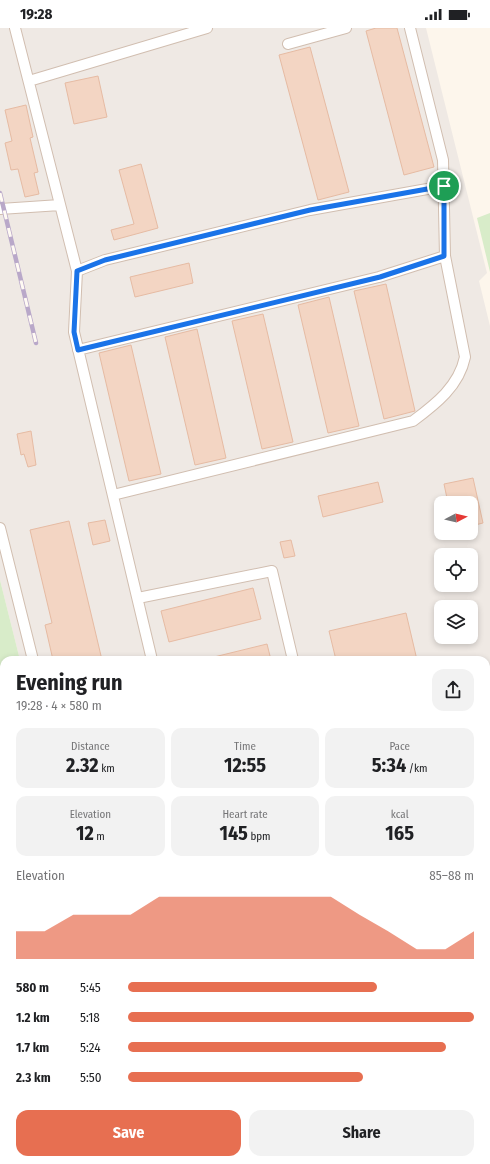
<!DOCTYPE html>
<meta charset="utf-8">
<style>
:root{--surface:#fff;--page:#f2f2f2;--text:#202124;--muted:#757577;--accent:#e76f51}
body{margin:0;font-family:"Fira Sans Condensed",sans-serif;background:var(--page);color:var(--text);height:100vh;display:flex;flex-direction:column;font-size:15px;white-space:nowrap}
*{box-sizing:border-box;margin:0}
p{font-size:13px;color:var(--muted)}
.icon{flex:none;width:22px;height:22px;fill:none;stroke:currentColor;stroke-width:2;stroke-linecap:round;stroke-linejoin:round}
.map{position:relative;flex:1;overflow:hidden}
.drawer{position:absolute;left:0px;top:628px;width:490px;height:508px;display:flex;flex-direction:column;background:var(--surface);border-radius:12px 12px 0 0;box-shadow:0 2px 6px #0003}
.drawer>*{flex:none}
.needle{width:26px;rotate:83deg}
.tools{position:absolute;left:434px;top:468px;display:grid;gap:8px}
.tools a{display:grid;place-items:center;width:44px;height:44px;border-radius:8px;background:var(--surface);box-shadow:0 2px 6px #0003;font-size:20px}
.pin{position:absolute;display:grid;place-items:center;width:34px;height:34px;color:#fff;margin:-17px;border:2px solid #fff;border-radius:50%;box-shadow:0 1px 4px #0007}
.round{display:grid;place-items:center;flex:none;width:42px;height:42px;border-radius:12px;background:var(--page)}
.head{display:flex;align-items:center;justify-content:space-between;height:68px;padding:0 16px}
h1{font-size:22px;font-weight:700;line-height:30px}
.stats{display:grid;grid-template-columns:repeat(3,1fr);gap:6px;height:68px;padding:4px 16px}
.stats div{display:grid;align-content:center;border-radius:10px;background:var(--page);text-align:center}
.stats b{font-size:20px;font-weight:700}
.stats small{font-size:11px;font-weight:400}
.stats p{font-size:11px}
.chart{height:112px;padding:8px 16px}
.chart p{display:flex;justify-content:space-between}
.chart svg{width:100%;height:72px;margin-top:4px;fill:var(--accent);opacity:.7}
.action{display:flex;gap:8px;margin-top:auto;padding:8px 16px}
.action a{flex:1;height:46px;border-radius:12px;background:var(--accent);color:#fff;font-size:16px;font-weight:700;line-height:46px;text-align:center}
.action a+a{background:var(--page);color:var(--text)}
ul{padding:0 16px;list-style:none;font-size:13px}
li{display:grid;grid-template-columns:64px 48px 1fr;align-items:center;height:30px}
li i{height:10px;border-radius:5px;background:var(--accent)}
.status{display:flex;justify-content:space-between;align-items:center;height:28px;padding:0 20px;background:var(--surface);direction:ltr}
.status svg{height:11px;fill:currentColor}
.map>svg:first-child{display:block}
.industrial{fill:#efe9e4;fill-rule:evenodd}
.green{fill:#d8ecc9}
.building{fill:#f3d5c3;stroke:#e6bba3}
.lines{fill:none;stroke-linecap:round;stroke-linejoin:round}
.minor-casing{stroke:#d1beb0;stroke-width:12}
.minor{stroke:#fff;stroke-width:10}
.rail-casing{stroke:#b9a8c9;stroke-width:4.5}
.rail{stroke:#fffaf3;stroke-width:3;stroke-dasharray:9;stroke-linecap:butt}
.route-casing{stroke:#fff;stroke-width:8}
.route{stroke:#1a73e8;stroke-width:5}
</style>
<div class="status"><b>19:28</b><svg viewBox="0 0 49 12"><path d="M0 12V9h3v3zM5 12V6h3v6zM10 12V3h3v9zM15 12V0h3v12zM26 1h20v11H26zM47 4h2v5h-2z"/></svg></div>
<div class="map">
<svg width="490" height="1136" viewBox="0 0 490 1136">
<rect width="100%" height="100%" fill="#fdf6ec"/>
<path class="industrial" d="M0 0H426L487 245 479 253 490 298V1136H132L131 1132H486V632H20L0 552ZM441 475H471V505H441ZM441 527H471V557H441ZM441 579H471V609H441Z
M0 1077 4 1093V1132H14L15 1136H0Z"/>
<path class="green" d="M490 185V244L477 190Z
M0 552 20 632H4V754L0 736Z"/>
<path class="building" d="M376 0H397L434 139 404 147 366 3Z
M310 19 349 164 318 172 279 27Z
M98 48 107 89 74 96 65 55Z
M26 77 33 109 30 110 38 144 34 145 39 166 25 169 18 141 11 142 5 115 12 113 5 82Z
M141 136 158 200 114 212 111 202 134 196 119 142Z
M189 235 193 255 135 269 130 249Z
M386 256 415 383 384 391 354 263Z
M329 269 359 398 328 405 298 277Z
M263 286 293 414 262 421 232 293Z
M197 301 226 430 195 437 165 309Z
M131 317 161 446 129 453 99 325Z
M31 403 36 437 28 439 24 426 21 427 17 406Z
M473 450 483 495 471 498V475H448L444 456Z
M378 454 383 474 323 489 318 468Z
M105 492 110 513 93 517 88 495Z
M69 493 102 632H53L45 597 52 595 30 502Z
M291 512 295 528 284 530 280 514Z
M253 560 261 591 169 614 161 583Z
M406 585 417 632H336L329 603Z
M267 616 271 632H214V629Z"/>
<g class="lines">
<defs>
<path id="minor" d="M15 0 77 243 74 304 152 632
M288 16 346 0
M29 53 207 0
M0 181 60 177
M77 243 105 232 310 182 444 158
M78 322 379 249 445 228
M113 467 413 393C436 376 459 358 465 329L445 228 443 132 410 0
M0 500 33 632
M138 570 272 543 293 632
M0 954H4
M0 1052 4 1069
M19 1132 20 1136
M116 1132 117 1136
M312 1132 313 1136"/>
</defs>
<use href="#minor" class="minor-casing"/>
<use href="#minor" class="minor"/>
<defs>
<path id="rail" d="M0 165 36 315
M0 894 4 910
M58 1132V1136"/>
</defs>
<use href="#rail" class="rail-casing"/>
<use href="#rail" class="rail"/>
</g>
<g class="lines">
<defs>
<path id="route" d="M444 158V228L380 249 78 322 74 304 77 243 105 232 310 182Z"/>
</defs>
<use href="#route" class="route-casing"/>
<use href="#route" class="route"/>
</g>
</svg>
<div class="tools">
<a><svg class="needle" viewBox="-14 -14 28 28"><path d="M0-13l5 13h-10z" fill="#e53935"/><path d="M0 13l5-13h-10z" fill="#757577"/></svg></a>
<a><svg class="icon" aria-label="locate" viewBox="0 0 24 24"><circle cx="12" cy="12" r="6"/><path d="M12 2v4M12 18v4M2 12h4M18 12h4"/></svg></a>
<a><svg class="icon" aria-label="layers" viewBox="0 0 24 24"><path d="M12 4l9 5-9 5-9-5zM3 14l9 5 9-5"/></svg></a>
</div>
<div class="pin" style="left:444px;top:158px;background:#1e9e55"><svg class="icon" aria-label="arrive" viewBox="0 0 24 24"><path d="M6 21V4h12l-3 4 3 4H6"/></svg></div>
<section class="drawer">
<div class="head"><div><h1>Evening run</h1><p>19:28 · 4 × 580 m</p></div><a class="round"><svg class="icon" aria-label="share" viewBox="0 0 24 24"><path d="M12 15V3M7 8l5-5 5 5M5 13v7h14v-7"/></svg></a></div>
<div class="stats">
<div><p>Distance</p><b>2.32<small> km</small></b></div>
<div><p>Time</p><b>12:55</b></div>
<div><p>Pace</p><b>5:34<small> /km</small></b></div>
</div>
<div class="stats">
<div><p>Elevation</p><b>12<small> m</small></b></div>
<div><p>Heart rate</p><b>145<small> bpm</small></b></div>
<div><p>kcal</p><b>165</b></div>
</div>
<div class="chart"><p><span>Elevation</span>85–88 m</p>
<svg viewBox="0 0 160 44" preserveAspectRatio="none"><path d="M0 44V27L10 27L20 17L30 17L40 17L50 6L60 6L70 6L80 6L90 6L100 6L110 6L120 17L130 27L140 38L150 38L160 27V44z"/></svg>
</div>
<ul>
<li><b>580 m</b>5:45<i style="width:72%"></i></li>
<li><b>1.2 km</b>5:18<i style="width:100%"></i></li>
<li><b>1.7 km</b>5:24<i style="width:92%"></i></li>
<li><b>2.3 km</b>5:50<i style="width:68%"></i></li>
</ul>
<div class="action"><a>Save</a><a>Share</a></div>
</section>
</div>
